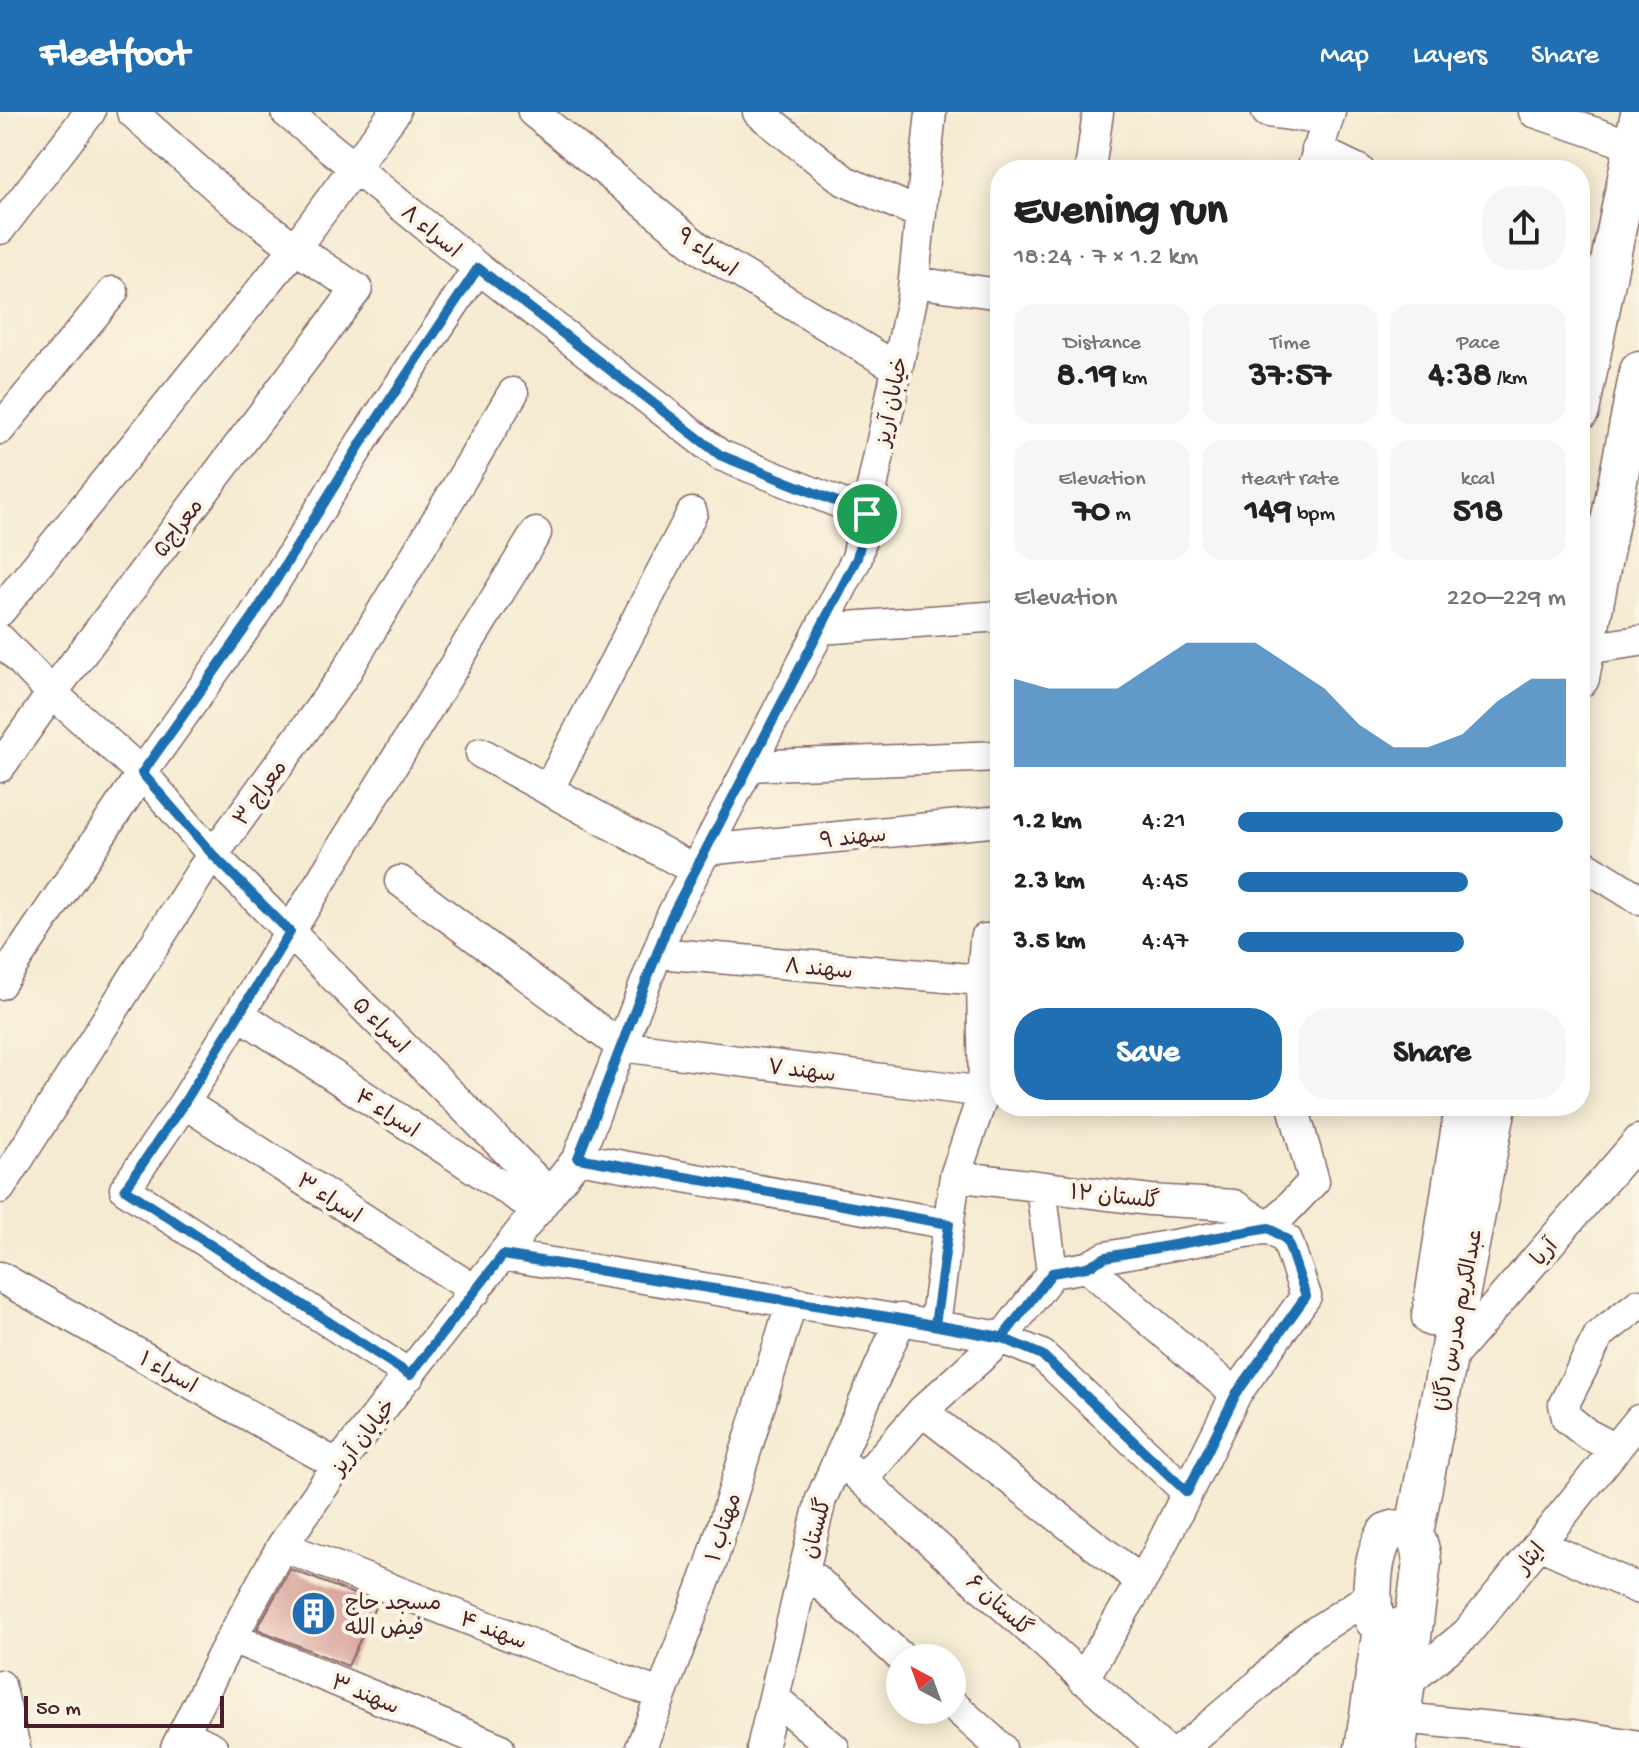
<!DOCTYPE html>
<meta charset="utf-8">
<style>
:root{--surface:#fff;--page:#f6f6f6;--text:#222;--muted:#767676;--accent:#1f6fb2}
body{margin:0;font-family:"Gochi Hand","Playpen Sans Arabic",sans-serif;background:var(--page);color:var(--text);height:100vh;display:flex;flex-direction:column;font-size:30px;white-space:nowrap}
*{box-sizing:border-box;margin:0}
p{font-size:26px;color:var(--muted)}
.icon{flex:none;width:44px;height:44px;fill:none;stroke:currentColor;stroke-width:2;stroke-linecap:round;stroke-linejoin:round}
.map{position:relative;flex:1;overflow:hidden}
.panel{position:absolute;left:990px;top:48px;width:600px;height:956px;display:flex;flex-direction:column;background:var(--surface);border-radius:32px;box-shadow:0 4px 20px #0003}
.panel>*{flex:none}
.needle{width:52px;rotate:319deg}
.fabs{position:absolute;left:886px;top:1532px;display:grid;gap:16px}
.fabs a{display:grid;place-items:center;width:80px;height:80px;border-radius:50%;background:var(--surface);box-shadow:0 4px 20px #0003;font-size:40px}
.scale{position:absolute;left:24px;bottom:20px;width:200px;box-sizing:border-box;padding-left:8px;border:4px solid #4a1f2b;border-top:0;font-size:22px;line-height:28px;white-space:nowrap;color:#4a1f2b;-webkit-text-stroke:6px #fcf5e5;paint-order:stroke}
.pin{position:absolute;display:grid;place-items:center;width:68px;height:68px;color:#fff;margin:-34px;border:4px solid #fff;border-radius:50%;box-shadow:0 2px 8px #0007}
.round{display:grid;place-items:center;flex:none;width:84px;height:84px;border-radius:32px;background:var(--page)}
.head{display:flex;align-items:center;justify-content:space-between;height:136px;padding:0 24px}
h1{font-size:44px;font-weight:700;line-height:60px}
.figures{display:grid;grid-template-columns:repeat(3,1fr);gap:12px;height:136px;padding:8px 24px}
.figures div{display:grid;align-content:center;border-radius:20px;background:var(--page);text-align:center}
.figures b{font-size:34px;font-weight:700}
.figures small{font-size:22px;font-weight:400}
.figures p{font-size:22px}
.chart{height:224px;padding:16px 24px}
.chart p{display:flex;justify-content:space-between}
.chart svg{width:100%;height:144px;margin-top:8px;fill:var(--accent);opacity:.7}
.button{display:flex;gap:16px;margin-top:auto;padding:16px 24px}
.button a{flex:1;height:92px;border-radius:32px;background:var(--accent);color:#fff;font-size:32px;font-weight:700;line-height:92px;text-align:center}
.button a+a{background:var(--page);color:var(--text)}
ul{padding:0 24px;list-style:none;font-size:26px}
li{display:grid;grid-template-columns:128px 96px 1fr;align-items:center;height:60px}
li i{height:20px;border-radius:10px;background:var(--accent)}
header{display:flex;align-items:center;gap:48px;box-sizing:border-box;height:112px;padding:0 40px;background:var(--accent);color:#fff}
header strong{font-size:38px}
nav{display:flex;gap:44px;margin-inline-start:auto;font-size:28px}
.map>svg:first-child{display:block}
.building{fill:#d39893}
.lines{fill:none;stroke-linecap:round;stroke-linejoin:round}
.minor-casing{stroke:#866665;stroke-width:33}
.tertiary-casing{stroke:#866665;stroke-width:41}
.minor{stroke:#fff;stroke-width:30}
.tertiary{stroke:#fff;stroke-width:38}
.route-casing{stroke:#fff;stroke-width:16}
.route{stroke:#1f6fb2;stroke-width:10}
.labels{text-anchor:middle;stroke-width:8;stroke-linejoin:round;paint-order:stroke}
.street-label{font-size:22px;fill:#4a1f2b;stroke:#fcf5e5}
.poi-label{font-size:22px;fill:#4a1f2b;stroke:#fcf5e5;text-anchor:start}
</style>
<header>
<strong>Fleetfoot</strong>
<nav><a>Map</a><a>Layers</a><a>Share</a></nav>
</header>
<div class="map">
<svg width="1639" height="1636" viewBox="0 0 1639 1636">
<rect width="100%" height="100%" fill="#fcf5e5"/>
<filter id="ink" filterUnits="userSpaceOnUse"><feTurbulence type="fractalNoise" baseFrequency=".0125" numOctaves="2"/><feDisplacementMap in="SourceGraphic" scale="16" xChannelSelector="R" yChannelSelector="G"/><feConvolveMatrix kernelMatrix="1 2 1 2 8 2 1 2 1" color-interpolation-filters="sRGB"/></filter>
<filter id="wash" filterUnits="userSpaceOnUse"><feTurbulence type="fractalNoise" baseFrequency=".006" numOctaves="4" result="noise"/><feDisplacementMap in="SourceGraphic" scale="32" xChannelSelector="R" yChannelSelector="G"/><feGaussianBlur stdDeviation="1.8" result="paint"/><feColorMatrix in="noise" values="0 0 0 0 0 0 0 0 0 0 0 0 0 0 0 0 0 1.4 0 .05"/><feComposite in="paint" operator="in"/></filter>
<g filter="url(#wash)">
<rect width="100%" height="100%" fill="#f5ebd2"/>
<g id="blocks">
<path class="building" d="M290 1457 377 1491 348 1554 257 1517Z"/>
</g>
</g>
<g filter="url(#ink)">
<use href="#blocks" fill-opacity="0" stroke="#866665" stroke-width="2"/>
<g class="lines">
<defs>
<path id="minor" d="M286 0 478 156 720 343 867 402
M533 0 702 138 897 256
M758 0 845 69 921 102
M1267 0 1327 8
M1534 0 1634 34
M1317 38 1359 58
M1090 58 1098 0
M1312 58 1330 0
M0 117 90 0
M1580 160 1605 171
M914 170 1000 182
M0 317 113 180
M0 499 295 136 395 0
M820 517 1000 504
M0 527 52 581 142 661 213 743 550 1082
M1586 537 1639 529
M481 641 695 758
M749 654 1000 644
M0 655 52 581 357 177 295 136 231 88 132 0
M548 678 692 401
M705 738 1000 709
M1580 750 1639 787
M400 769 621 934 984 980 1000 978
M657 841 982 868
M0 872 142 661 253 505 363 328 478 156
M239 902 538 1098
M184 991 476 1179
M578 1046 949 1112
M955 1064 1150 1088 1234 1093 1287 1128 1306 1184 1236 1282 1154 1448 1083 1567
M1041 1075 1052 1161
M0 1076 202 758 343 565 513 281
M1269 1116 1314 1069 1293 994
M503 1143 996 1224 1042 1243 1187 1380
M1087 1155 1236 1282
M0 1165 338 1353
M935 1213 955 1064 984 980 982 868 985 827H1000
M1448 1249 1639 1028
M410 1263 125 1077 184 991 536 421
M922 1299 1141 1469
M1616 1337 1587 1322 1567 1306 1564 1292 1599 1223 1639 1192
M849 1356 1162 1636
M862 1368 922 1299 1002 1226 1052 1161 1087 1155 1106 1145 1269 1116
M1539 1432 1639 1477
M282 1434 661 1583
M804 1457 902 1546
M232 1526 499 1636
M1407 1571 1467 1521 1639 1308
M0 1573 15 1636
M774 1586 834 1636
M952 1592 1001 1636
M1402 1606 1573 1623 1639 1634
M183 1621 213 1636
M176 1636 224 1540 282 1434 338 1353 578 1046 671 805 857 446 912 187 931 0
M641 1636 711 1452 792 1189
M762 1636 821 1387 901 1207
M1183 1636 1259 1572 1304 1527 1372 1483"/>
<path id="tertiary" d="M1580 299 1639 6
M1580 566 1639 259
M1431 1205 1464 994
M1414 1421 1497 994
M1364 1636 1382 1517
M1397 1636 1422 1450C1420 1428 1411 1410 1387 1420 1371 1445 1371 1480 1374 1508L1382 1517C1396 1517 1404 1516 1414 1507"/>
</defs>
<use href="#minor" class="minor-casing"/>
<use href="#tertiary" class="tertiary-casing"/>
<use href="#minor" class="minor"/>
<use href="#tertiary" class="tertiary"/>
</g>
</g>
<g class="lines" filter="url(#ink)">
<defs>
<path id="route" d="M867 402 720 343 478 156 363 328 253 505 142 661 213 743 290 820 184 991 125 1077 410 1263 503 1143 901 1207 1002 1226 1052 1161 1087 1155 1106 1145 1269 1116 1287 1128 1306 1184 1236 1282 1187 1380 1042 1243 1002 1226 996 1224 935 1213 949 1112 578 1046 671 805 857 446 867 402"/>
</defs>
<use href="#route" class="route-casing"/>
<use href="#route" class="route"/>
</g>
<defs>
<symbol id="building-disc" viewBox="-11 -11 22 22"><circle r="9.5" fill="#1f6fb2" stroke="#fcf5e5"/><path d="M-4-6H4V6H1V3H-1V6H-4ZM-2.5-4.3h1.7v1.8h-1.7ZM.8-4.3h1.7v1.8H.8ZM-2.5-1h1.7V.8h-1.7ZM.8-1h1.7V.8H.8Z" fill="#fff"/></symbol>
</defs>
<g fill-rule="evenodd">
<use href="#building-disc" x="288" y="1476" width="51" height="51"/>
</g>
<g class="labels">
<g class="street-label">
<text transform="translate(432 118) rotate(39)" y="8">اسراء ۸</text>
<text transform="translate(708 139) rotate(35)" y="8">اسراء ۹</text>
<text transform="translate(890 289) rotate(-78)" y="8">خیابان آریز</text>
<text transform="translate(177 415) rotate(-53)" y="8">معراج۵</text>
<text transform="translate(259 680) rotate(-54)" y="8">معراج ۳</text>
<text transform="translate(853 724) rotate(-6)" y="8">سهند ۹</text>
<text transform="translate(819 855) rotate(5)" y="8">سهند ۸</text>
<text transform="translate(382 912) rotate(45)" y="8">اسراء ۵</text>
<text transform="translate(802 957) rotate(7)" y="8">سهند ۷</text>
<text transform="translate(388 1000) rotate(33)" y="8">اسراء ۴</text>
<text transform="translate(1115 1083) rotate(6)" y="8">گلستان ۱۲</text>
<text transform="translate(330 1085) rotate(33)" y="8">اسراء ۳</text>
<text transform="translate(1543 1139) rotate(-49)" y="8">آریا</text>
<text transform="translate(1456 1208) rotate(-79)" y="8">عبدالکریم مدرس (گاز)</text>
<text transform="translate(169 1259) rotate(29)" y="8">اسراء ۱</text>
<text transform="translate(362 1324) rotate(-52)" y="8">خیابان آریز</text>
<text transform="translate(722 1415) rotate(-72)" y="8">مهتاب ۱</text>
<text transform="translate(815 1416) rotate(-75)" y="8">گلستان</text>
<text transform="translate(1529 1445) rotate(-51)" y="8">ایثار</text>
<text transform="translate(1000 1492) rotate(42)" y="8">گلستان ۶</text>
<text transform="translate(494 1517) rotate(21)" y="8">سهند ۴</text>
<text transform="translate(366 1581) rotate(22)" y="8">سهند ۳</text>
</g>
<g class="poi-label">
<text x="345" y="1497">مسجد حاج<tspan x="345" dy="25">فیض الله</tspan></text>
</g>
</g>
</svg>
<div class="fabs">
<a><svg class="needle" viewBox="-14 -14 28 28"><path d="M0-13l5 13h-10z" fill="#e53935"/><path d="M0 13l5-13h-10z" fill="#767676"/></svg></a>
</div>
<div class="scale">50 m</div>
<div class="pin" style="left:867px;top:402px;background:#1e9e55"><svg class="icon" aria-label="arrive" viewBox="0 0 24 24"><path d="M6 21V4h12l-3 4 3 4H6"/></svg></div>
<section class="panel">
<div class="head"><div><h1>Evening run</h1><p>18:24 · 7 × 1.2 km</p></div><a class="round"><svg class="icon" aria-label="share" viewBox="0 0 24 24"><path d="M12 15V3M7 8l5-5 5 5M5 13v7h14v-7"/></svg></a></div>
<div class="figures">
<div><p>Distance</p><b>8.19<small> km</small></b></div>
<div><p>Time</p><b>37:57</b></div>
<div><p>Pace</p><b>4:38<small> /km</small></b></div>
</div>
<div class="figures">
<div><p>Elevation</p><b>70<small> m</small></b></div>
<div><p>Heart rate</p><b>149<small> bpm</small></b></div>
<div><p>kcal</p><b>518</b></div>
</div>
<div class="chart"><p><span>Elevation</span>220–229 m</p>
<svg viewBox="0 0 160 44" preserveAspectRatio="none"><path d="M0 44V17L10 20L20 20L30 20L40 13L50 6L60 6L70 6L80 13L90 20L100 31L110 38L120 38L130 34L140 24L150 17L160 17V44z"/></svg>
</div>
<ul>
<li><b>1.2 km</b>4:21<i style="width:99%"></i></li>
<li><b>2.3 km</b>4:45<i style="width:70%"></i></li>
<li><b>3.5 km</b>4:47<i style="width:69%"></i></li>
</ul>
<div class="button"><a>Save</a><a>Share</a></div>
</section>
</div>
